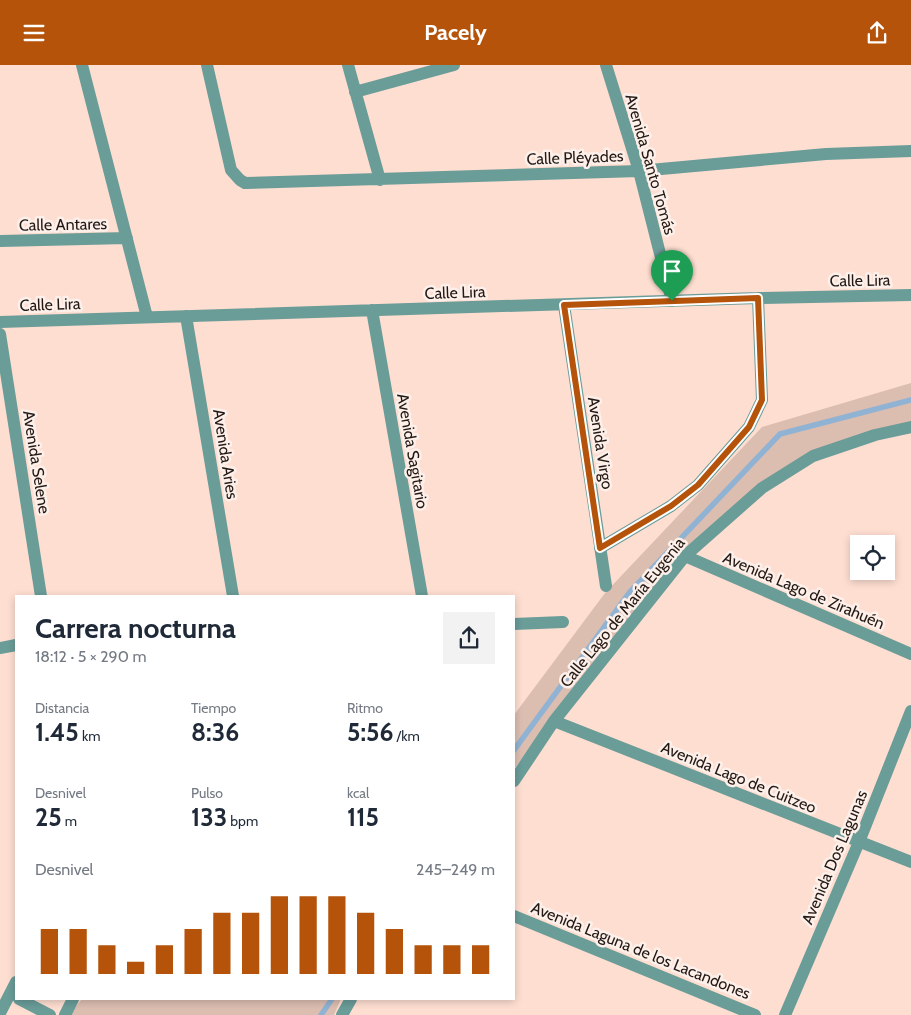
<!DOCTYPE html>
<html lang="es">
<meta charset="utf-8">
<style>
:root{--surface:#fff;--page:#f2f2f3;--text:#1f2937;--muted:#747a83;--accent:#b45309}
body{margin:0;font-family:Cabin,sans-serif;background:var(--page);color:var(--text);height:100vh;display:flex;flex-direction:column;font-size:19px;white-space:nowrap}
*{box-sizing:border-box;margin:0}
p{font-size:16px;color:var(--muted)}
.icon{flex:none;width:28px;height:28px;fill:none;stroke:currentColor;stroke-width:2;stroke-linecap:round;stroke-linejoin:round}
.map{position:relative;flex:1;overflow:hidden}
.details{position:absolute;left:15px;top:530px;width:500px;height:405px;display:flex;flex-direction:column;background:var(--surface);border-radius:0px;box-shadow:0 2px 8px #0003}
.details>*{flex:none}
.controls{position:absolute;left:850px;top:470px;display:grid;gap:10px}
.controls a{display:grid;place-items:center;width:45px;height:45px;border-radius:0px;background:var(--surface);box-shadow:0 2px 8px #0003;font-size:25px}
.pin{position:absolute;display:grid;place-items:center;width:42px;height:42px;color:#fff;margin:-51px -21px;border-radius:50% 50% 50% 0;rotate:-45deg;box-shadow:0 0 5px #0007}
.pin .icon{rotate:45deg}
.round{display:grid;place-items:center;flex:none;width:52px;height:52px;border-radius:0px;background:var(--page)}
.overview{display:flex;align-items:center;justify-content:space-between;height:85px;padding:0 20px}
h1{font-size:28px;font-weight:800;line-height:38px}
.metrics{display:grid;grid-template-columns:repeat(3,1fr);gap:8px;height:85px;padding:5px 20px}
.metrics div{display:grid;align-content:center}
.metrics b{font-size:25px;font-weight:800}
.metrics small{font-size:14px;font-weight:400}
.metrics p{font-size:14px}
.chart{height:140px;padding:10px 20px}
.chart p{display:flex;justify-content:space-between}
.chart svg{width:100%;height:90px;margin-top:5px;stroke:var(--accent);stroke-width:6}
header{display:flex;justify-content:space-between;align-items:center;height:65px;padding:0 20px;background:var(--accent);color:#fff;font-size:22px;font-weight:800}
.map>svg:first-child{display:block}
.green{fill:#dcbeb1}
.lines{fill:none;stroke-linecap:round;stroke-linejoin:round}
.stream{stroke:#90b2d3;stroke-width:5.5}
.minor{stroke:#6a9c98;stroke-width:12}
.route-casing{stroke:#fff;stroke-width:10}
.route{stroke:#b45309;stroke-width:6}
.labels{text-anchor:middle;stroke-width:5;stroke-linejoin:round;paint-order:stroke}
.street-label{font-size:16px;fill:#231813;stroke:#fdf0ea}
</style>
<header><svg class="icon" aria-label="menu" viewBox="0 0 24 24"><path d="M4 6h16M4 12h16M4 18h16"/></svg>Pacely<svg class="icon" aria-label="share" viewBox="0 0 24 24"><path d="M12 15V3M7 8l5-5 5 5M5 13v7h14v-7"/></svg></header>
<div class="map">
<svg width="911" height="950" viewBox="0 0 911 950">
<rect width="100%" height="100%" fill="#feded1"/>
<path class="green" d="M911 318V361L801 395 701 473 590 606 514 704V650L605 528 762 362Z
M82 934H341L334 950H69Z"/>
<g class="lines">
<path class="stream" d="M514 685 629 528 780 369 911 335
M321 950 332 934"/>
<path class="minor" d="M82 0 147 252
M207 0 231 105 240 115 245 118 639 106 826 89 911 86
M348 0 380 115
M606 0 639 106 672 236
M355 27 454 0
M0 176 127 173
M564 240 606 521
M372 245 422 531
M186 251 233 531
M0 257 758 233 911 230
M0 269 41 531
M600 483 671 441 698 420 749 362 762 335 758 233
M685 491 911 589
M514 559 563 557
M0 583 16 580
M554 656 911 797
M514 716 554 656 685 491 762 423 813 391 875 370 911 362
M514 851 755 950
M19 934 50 950
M0 948 16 917
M65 950 73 934
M342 950 351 934
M785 950 859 777 911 646"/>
</g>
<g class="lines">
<defs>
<path id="route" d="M758 233 762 335 749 362 698 420 671 441 600 483 564 240Z"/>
</defs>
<use href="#route" class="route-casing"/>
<use href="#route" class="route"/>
</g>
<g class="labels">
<g class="street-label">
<text transform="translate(575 92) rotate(-2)" y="6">Calle Pléyades</text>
<text transform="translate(651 99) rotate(74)" y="6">Avenida Santo Tomás</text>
<text transform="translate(63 159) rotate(-1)" y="6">Calle Antares</text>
<text transform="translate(860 215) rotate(-1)" y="6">Calle Lira</text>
<text transform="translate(455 227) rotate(-2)" y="6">Calle Lira</text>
<text transform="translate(50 239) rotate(-2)" y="6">Calle Lira</text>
<text transform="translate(601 378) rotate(81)" y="6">Avenida Virgo</text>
<text transform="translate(413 386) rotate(80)" y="6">Avenida Sagitario</text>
<text transform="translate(226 389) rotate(81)" y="6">Avenida Aries</text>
<text transform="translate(37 397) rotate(81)" y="6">Avenida Selene</text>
<text transform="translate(804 525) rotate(23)" y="6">Avenida Lago de Zirahuén</text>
<text transform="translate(622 547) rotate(-51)" y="6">Calle Lago de María Eugenia</text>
<text transform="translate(739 712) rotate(22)" y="6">Avenida Lago de Cuitzeo</text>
<text transform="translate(834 792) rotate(-67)" y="6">Avenida Dos Lagunas</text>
<text transform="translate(641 885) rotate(22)" y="6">Avenida Laguna de los Lacandones</text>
</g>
</g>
</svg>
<div class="controls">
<a><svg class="icon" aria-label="locate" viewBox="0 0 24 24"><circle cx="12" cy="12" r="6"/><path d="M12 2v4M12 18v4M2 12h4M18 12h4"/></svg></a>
</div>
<div class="pin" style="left:672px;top:236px;background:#1e9e55"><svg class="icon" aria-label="arrive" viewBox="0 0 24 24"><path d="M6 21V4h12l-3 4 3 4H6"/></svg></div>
<section class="details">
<div class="overview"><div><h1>Carrera nocturna</h1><p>18:12 · 5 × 290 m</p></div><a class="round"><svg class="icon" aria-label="share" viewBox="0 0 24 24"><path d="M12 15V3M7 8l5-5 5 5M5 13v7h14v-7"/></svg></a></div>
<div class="metrics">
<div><p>Distancia</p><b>1.45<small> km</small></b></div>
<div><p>Tiempo</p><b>8:36</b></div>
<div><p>Ritmo</p><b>5:56<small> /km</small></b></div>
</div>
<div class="metrics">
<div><p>Desnivel</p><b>25<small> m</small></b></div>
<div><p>Pulso</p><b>133<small> bpm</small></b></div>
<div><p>kcal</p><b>115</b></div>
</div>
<div class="chart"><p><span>Desnivel</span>245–249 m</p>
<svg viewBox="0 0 160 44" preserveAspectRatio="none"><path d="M5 44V22M15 44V22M25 44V30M35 44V38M45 44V30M55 44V22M65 44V14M75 44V14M85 44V6M95 44V6M105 44V6M115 44V14M125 44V22M135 44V30M145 44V30M155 44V30"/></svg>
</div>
</section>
</div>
